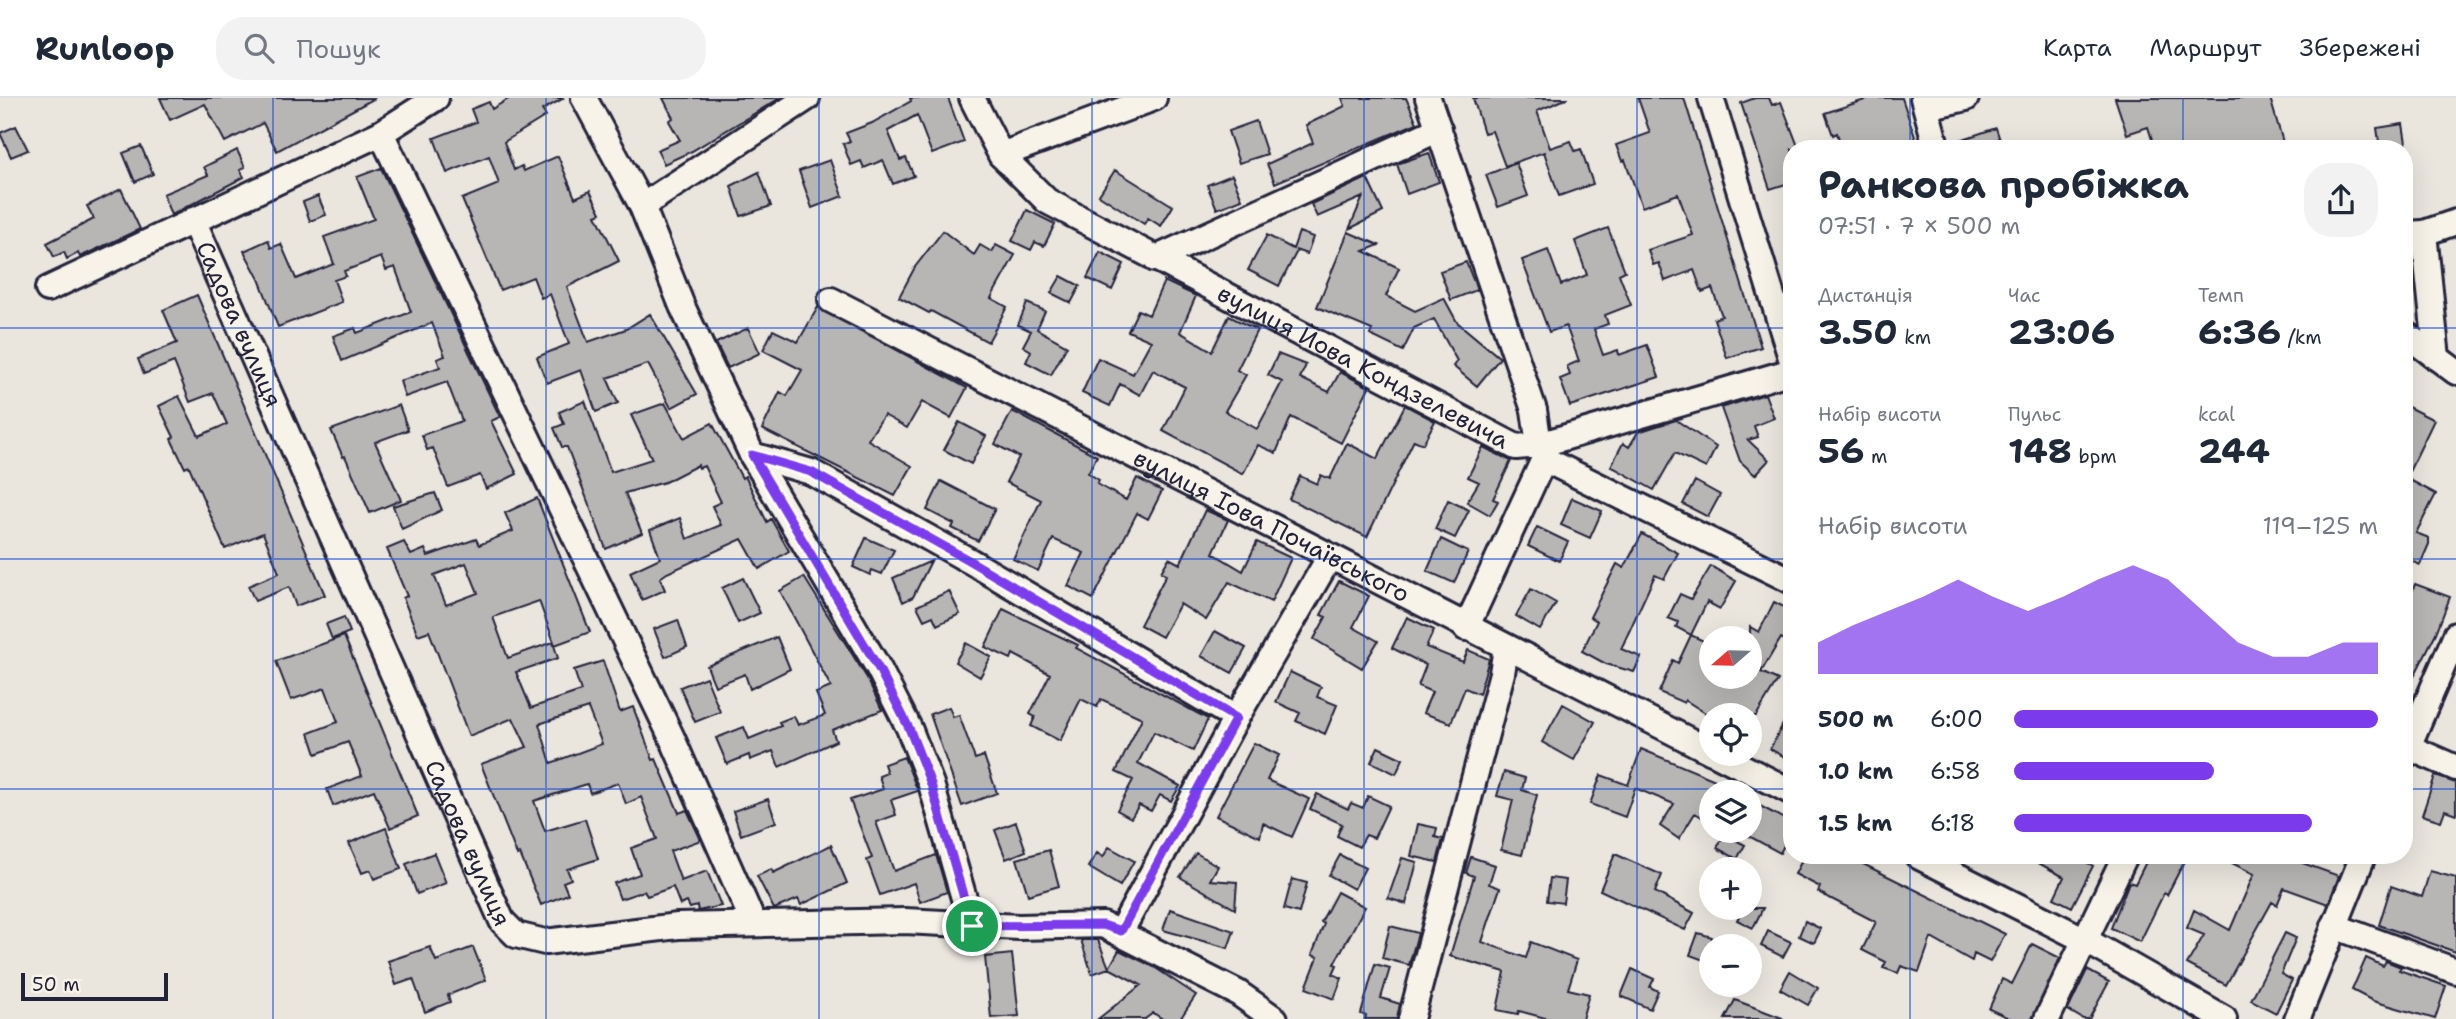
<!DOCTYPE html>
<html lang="uk">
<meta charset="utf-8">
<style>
:root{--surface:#fff;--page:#f2f2f3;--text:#1f2937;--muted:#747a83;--line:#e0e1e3;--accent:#7c3aed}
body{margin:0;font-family:"Shantell Sans",sans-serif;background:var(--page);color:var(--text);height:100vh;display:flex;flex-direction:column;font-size:26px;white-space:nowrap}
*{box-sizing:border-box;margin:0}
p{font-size:23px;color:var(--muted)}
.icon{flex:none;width:38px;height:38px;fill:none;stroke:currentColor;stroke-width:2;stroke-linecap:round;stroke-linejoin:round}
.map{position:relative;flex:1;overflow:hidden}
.drawer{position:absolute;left:1783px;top:42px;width:630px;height:724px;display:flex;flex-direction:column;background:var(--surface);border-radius:28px;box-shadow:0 7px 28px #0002}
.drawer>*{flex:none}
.needle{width:46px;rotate:250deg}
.fabs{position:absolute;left:1699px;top:528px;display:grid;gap:14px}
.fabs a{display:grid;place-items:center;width:63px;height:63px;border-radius:50%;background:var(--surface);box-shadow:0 7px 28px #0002;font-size:35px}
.scale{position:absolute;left:21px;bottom:18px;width:147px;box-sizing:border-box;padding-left:7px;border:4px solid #22223b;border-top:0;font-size:19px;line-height:24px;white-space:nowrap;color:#22223b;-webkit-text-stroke:5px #f7f3e8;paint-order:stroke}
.pin{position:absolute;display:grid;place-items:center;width:60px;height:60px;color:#fff;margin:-30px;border:4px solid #fff;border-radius:50%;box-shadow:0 2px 7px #0007}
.round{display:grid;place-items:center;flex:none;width:74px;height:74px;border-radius:28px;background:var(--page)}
.headline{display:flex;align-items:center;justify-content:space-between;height:119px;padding:0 35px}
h1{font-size:38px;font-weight:700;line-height:52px}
.stats{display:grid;grid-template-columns:repeat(3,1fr);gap:10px;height:119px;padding:7px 35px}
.stats div{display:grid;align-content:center}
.stats b{font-size:35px;font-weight:700}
.stats small{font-size:19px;font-weight:400}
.stats p{font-size:19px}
.chart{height:196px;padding:14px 35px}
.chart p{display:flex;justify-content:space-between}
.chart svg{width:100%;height:126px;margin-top:7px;fill:var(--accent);opacity:.7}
ul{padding:0 35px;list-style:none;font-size:23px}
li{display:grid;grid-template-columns:112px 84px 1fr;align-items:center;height:52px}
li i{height:18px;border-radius:9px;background:var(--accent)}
header{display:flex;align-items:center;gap:42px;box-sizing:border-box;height:98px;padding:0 35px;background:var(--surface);border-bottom:2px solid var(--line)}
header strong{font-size:33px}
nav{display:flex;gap:38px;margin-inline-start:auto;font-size:24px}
.search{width:490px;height:63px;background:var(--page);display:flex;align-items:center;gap:18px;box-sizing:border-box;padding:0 24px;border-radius:28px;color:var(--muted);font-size:26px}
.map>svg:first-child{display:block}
.building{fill:#b8b6b5;stroke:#22223b;stroke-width:2;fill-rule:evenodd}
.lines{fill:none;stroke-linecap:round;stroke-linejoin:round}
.minor-casing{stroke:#22223b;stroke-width:30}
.minor{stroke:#f7f3e8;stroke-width:24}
.route-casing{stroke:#fff;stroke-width:14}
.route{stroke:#7c3aed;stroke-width:9}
.grid{fill:none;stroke:#1d4ed8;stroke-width:2;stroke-opacity:0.55}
.labels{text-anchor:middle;stroke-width:6;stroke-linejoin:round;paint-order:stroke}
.street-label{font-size:24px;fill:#22223b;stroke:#f7f3e8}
</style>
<header>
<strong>Runloop</strong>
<div class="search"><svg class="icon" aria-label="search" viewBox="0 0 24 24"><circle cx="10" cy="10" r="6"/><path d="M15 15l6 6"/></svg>Пошук</div>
<nav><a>Карта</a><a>Маршрут</a><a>Збережені</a></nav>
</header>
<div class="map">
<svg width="2456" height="921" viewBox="0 0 2456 921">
<rect width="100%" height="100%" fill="#eae6de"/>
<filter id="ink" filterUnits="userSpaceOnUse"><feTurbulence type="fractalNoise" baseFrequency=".0143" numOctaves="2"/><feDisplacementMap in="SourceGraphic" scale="14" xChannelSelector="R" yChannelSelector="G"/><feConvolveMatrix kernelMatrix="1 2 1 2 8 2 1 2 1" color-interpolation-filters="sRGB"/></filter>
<g filter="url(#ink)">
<path class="building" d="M160 0H375L277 53 263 25 225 44 205 6 170 22Z
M510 0H564L542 12 546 18 504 44 514 72 522 68 524 73 558 58 575 100 590 93 601 115 596 117 619 163 567 189 588 244 626 231 650 216 697 296 671 310 648 266 607 280 618 305 596 314 581 272 547 285 537 259 569 246 550 196 541 200 533 179 500 192 462 101 499 86 489 58 447 75 434 40 476 24 471 11 489 4 492 11Z
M663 0H780L692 53 664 66 657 52 680 42 669 23 673 20Z
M910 0H948L964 44 932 56 917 17 888 33 900 62 906 60 914 78 893 86 883 62 864 70 861 63 851 67 843 46 850 43 846 35 872 25 911 3Z
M1342 0H1406L1417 25 1275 85 1267 66 1313 45 1306 27 1345 8Z
M1473 0H1568L1537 13 1550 50 1571 43 1575 53 1581 51 1593 86 1559 98 1544 54 1505 68 1492 33 1484 35Z
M1638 0H1684L1761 249 1727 260 1714 221 1722 218 1712 190 1702 194 1694 172 1665 183 1659 165 1653 167 1648 152 1693 137 1678 96 1642 109 1625 62 1622 63 1616 47 1650 35Z
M1755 0H1769L1772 7 1781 4 1799 51H1792V84L1770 91 1741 5Z
M1871 0H1902L1919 51H1842L1837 35 1833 37 1825 15Z
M2115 0H2270L2285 51H2155L2148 29 2127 36Z
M1256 23 1267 56 1239 65 1228 33Z
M2403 26 2407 51H2380L2377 30Z
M16 28 28 52 11 59 0 35Z
M1996 30 2003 51H1951V45Z
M141 48 153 76 135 84 123 55Z
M237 52 245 69 240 72 244 79 171 117 163 96 208 77 204 69Z
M1429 55 1439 84 1407 96 1397 66Z
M830 62 843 98 812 110 799 73Z
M1516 65 1528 98 1498 109 1486 77Z
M381 70 500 319 491 323 517 376 486 391 480 377 448 389 433 350 427 352 422 337 462 323 447 284 405 299 400 283 440 269 437 261 445 258 432 225 342 263 333 238 355 230 357 235 411 214 395 169 386 172 381 159 344 173 346 178 334 182 342 204 278 229 259 181 244 153 268 142 271 150 281 146 296 181 334 166 324 139 374 121 357 79Z
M1115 72 1173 108 1161 128 1148 120 1144 126 1099 97Z
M759 74 771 108 741 118 731 88Z
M1232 77 1242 101 1217 111 1207 87Z
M1367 80 1383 114 1349 131 1363 99 1317 119 1311 106Z
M121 91 140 131 80 159 78 155 67 161 64 154 54 159 47 145 94 121 87 108Z
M318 98 326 117 310 123 303 104Z
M1027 112 1055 126 1044 148 1035 144 1031 152 1012 143Z
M1608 130 1625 173 1619 176 1631 207 1605 217 1608 226 1594 231 1603 257 1618 252 1619 257 1647 247 1659 279 1570 308 1560 281 1570 277 1567 268 1579 263 1566 228 1549 234 1522 162 1548 152 1561 187 1587 177 1575 143Z
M943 133 974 157 980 147 992 154 996 147 1015 157 991 200 1007 209 988 244 931 213 929 215 899 199 915 169Z
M1299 134 1313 139 1307 156 1295 152 1297 153 1279 188 1248 172 1267 137 1293 151Z
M1348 134 1379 147 1364 153 1399 170 1386 198 1415 213 1444 200 1457 224 1500 260 1477 288 1453 268 1457 263 1434 221 1414 230 1403 253 1370 237 1372 232 1317 209Z
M1100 154 1124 166 1112 192 1087 180Z
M1466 164 1477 192 1451 202 1440 173Z
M1061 178 1080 188 1071 205 1051 195Z
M1164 183 1196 198 1180 234 1212 253 1229 218 1257 232 1237 272 1246 277 1225 313 1257 331 1282 284 1268 277 1278 256 1306 267 1300 280 1329 294 1340 274 1369 289 1341 345 1291 319 1276 355 1258 347 1243 376 1163 333 1185 289 1153 272 1140 297 1120 286 1110 308 1082 295 1098 260 1133 276 1151 243 1128 233 1138 212 1149 217Z
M197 197 325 497 296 508 289 489 255 503 248 488 279 475 263 435 225 451 189 368 185 370 171 341 174 339 159 308 179 298 199 338 227 326 213 295 190 304 174 264 144 276 138 261 177 245 163 212Z
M1027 205 1045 213 1037 231 1067 248 1051 277 1026 264 1031 253 1023 248 1031 233 1018 227Z
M818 209 967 290 951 320 922 304 907 330 884 317 868 342 912 368 895 398 762 331 780 294 787 298 802 272 763 252 773 232 798 244Z
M748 230 760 255 728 270 716 245Z
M1765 296 1774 320 1754 328 1758 339 1748 342 1769 362 1755 377 1740 363 1721 310Z
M585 303 611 374 652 361 631 317 665 305 684 340 712 325 742 380 745 378 767 424 771 421 789 453 759 471 742 441 667 475 660 480 665 492 642 502 630 474 660 460 650 432 680 420 687 441 721 427 712 408 721 404 704 368 699 370 698 367 665 384 625 395 642 435 606 451 567 349H562L554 330 564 326 559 314Z
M399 307 408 332 375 344 401 402 370 415 345 358 343 359 331 332Z
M1405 307 1435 323 1423 346 1414 342 1367 439 1289 401 1300 378 1317 386 1321 377 1330 381 1347 345 1377 361Z
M2404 307 2434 322 2406 380 2436 396 2416 435 2429 440V446L2420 467 2404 460Z
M1012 313 1097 358 1088 375 1099 382 1097 386 1126 402 1137 380 1162 393 1148 421 1137 415 1093 501 1068 488 1084 455 1053 441 1038 473 1013 461 1041 402 1006 384 1019 359 995 346Z
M1676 322 1716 349 1706 370 1675 355 1654 392 1611 368 1623 345 1629 349 1638 334Z
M959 324 986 338 971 366 944 352Z
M1483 349 1511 363 1493 401 1498 403 1490 417 1467 404 1479 384 1468 379Z
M941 383 995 411 978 443 952 430 954 426 927 412Z
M1695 383 1720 397 1708 419 1683 406Z
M435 395 442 412 402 431 393 408Z
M537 400 590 534 555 547 539 503 493 519 508 560 553 544 558 560 516 574 531 610 581 593 574 572 603 563 620 614 633 609 653 662 656 661 679 715 687 712 701 742 670 753 681 783 707 773 721 808 698 813 697 808 690 810 687 804 680 807 673 789 647 798 644 793 620 801 614 785 640 776 631 750 657 741 641 699 626 706 618 685 590 695 587 686 534 703 545 733 585 721 598 761 567 771 571 781 563 784 568 796 541 807 520 756 517 757 481 666 527 649 513 620 469 638 429 533 418 537 403 500 407 498 387 451 404 444 411 457 425 451 428 458 476 441 479 447 513 433 505 415ZM466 465 478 495 446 507 434 477ZM588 610 602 646 551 665 539 626Z
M1572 400 1602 413 1590 440 1561 427Z
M1448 402 1469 412 1455 440 1435 431Z
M1205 412 1228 422 1213 455 1243 473 1257 444 1291 460 1271 504 1229 484 1206 522 1180 506 1162 539 1140 527 1166 477 1161 474 1169 460 1180 466Z
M1537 429 1568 444 1559 463 1528 448Z
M1642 436 1678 455 1664 481 1655 477 1621 551 1641 559 1634 574 1606 566 1582 553 1597 523 1590 519 1617 466 1624 470Z
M866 440 894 452 882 476 872 472 870 477 853 469Z
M1441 441 1468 454 1454 485 1427 473Z
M931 463 913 499 903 504 893 480Z
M1711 468 1736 483 1720 511 1707 504 1691 537 1676 529 1678 524 1668 520 1680 496 1691 501Z
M804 479 867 580 882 612 832 632 836 643 779 669 773 653 750 662 749 657 727 666 716 640 744 629 749 641 781 628 779 624 794 618 798 627 825 617 816 595 831 589 780 493Z
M743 480 760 515 738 525 722 490Z
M1339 483 1369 498 1353 529 1378 543 1362 570 1314 541 1326 519 1321 517Z
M2415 486 2450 499 2436 535 2404 598V513Z
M1531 491 1556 505 1540 532 1516 518Z
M949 493 960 516 937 527 933 518 924 522 917 508Z
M1774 504 1792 513V546L1781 540 1761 574 1778 582 1756 618H1710L1685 602 1684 605 1659 594 1673 562 1678 565 1691 537 1712 547V579H1750V529L1759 534Z
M1003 511 1078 547 1076 550 1208 621 1193 653 1154 634 1138 665 1180 688 1171 703 1160 697 1151 713 1139 707 1131 720 1117 712 1133 682 1116 674 1142 620 1101 601 1097 609 1081 601 1060 643 1031 628 1035 619 1030 616 1050 576 1013 556 1011 561 985 549Z
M344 519 350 534 332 541 326 526Z
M1407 519 1434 532 1426 549 1463 564 1468 552 1489 561 1479 596 1465 590 1451 625 1423 615 1432 594 1418 588 1426 567 1392 550Z
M678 522 687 549 665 559 654 531Z
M1215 533 1246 550 1232 575 1201 558Z
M344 538 418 718 390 730 374 692 333 708 327 691 362 678 348 644 316 656 309 635 338 624 325 590 291 602 276 563Z
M777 539 790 571 750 591 745 576 715 588 707 568Z
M966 545 991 559 980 579 955 564Z
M1290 574 1321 589 1317 599 1337 607 1325 636 1296 623 1300 615 1276 604Z
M706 579 720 614 695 624 680 589Z
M1563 606 1595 624 1574 662 1542 644Z
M949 609 953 619 959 617 975 661 984 658 997 695 962 708 930 616Z
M1792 609V663L1770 651Z
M1254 645 1279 657 1267 682 1309 701 1292 739 1263 725 1260 739 1216 718Z
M1378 649 1403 661 1396 676 1371 664Z
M1641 651 1720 684 1715 695H1712L1702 719 1695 715 1679 741 1660 728 1674 706 1635 690 1625 719 1590 706 1601 677 1628 687Z
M904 659 918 693 891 702 896 717 876 724 894 773 936 757 947 794 920 804 914 785 880 797 867 762 872 760 850 702 883 691 879 678 887 675 884 666Z
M1504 674 1525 680 1522 692 1537 697 1522 757 1501 752 1513 702 1497 698Z
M2435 678 2456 685V716L2445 712 2441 723 2422 717Z
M1317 696 1348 711 1351 705 1363 710 1368 698 1389 708 1374 740 1366 737 1359 749 1337 738 1342 726 1310 711Z
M768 701 776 724 741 737 733 713Z
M1760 708 1792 725V732L1780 755 1745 736 1750 733V726Z
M1016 724 1026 753 1006 761 995 732Z
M1418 726 1437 730 1435 739 1443 741 1437 764 1411 758Z
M386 730 401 771 374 781 370 772 362 775 349 745Z
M1724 736 1745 747 1737 761 1717 750Z
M831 747 847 785 801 807 798 801 774 811 757 778 772 771 773 775Z
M1109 749 1134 763 1120 788 1088 769 1097 755 1103 759Z
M1049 752 1059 788 1028 797 1017 761Z
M434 755 446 785 417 796 406 766Z
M1196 755 1218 768 1210 782 1237 784 1235 811 1180 779Z
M1615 756 1662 777 1655 794 1694 815 1685 832 1600 792Z
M1340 757 1365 770 1354 791 1329 777Z
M1804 758H1847L2005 836 1990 864 1974 856 1972 863 1931 840 1919 874 1901 868 1898 875 1883 870 1886 864 1862 852 1876 824 1818 794 1820 789 1795 776Z
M2026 758H2075L2093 768 2072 809 2054 800 2064 779Z
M2149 758H2187L2167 797 2164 795 2140 844 2111 830 2129 784 2135 786Z
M2218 758H2283L2339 778 2328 806 2284 790 2277 807 2272 804 2226 887 2187 866 2204 837 2187 830 2194 812 2230 832 2254 776Z
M1471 759 1495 767 1489 786 1500 790 1482 844 1526 860 1531 844 1577 862 1568 891 1589 896 1582 921H1549L1519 913 1518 916 1497 912 1505 874 1450 858 1474 778 1466 775Z
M1402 760 1417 764 1406 806 1388 800Z
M2430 773 2456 780V854L2379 827 2391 788 2422 799Z
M1550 780 1566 782 1563 805 1547 803Z
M1292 781 1307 785 1299 815 1284 811Z
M1337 794 1365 809 1334 866 1337 867 1333 876 1342 880 1334 901 1306 890 1318 859 1312 857 1324 826 1321 824Z
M1743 810H1763L1753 830 1737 822Z
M1170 811 1234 833 1228 850 1163 832Z
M1805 823 1821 831 1814 845 1799 838Z
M1390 828 1418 835 1409 867 1382 860Z
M1768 833 1791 844 1783 859 1761 848Z
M1698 835 1712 839V865L1690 857Z
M2285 835 2296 840 2281 876 2292 882 2276 915 2251 902Z
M1081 842H1098L1109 870 1092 876Z
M2032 846 2060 860 2032 921H2011L1989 911 2002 881 2012 886Z
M430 849 436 863 473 849 486 882 448 897 450 904 425 914 413 881 396 887 388 863Z
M1119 852 1154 869 1196 897 1180 921H1163L1153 915 1145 921H1098L1141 887 1109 870Z
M1012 856 1019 918 991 920 985 859Z
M2366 860 2383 868 2386 863 2401 869 2399 872 2446 888 2435 921 2373 903 2352 892Z
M1375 866 1390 870 1381 900 1400 906 1397 921H1365L1366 918 1361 916Z
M1632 871 1654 881 1650 889 1658 893 1650 911 1621 898Z
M2087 872 2109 884 2089 921H2083L2068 912Z
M1790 873 1818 890 1808 907 1780 891Z
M1735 902 1782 920 1781 921H1725Z"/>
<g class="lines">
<defs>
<g id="minor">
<path d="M584 0 642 108 682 208 752 357 879 571 909 630 931 686 972 828"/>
<path id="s1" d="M972 0 1001 57 1047 103 1516 349 1539 347 1544 361 1792 483"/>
<path d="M1428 0 1534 312 1539 347 1792 273"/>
<path d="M1711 0 1792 263"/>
<path d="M1923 0 1937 51"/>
<path d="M1926 9 1966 0"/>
<path d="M381 35 672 640 754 826"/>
<path d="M1001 57 1154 0"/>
<path d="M642 108 807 0"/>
<path id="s2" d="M193 122 502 823 516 837 545 844 678 828 905 823 1019 829 1103 827 1238 895 1275 921"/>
<path d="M2424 135 2437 260"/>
<path d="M2404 136 2424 135 2456 124"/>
<path d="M1155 161 1439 31"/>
<path d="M48 191 381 35 436 0"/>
<path id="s3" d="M831 202 1712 654"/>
<path d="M2404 235 2456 274"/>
<path d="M752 357 811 374 970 463 1236 620"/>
<path d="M1466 530 1544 361"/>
<path d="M2408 649 2456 670"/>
<path d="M1717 656 1792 694"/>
<path d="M2404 658 2456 537"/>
<path d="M1918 758 2085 842 2224 921"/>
<path d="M2334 828 2456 873"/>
<path d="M1121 833 1236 620 1329 460"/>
<path d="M1411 921 1502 575 1506 550"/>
<path d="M2047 921 2125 758"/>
<path d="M2297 921 2363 758"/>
</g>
</defs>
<use href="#minor" class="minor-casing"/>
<use href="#minor" class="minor"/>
</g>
</g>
<g class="lines" filter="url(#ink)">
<defs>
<path id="route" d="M752 357 811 374 970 463 1236 620 1121 833 1103 827 972 828 931 686 909 630 879 571Z"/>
</defs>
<use href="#route" class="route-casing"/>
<use href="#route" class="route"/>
</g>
<path class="grid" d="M273 0V921M546 0V921M819 0V921M1092 0V921M1364 0V921M1637 0V921M1910 0V51M2183 0V51M0 230H1792M2404 230H2456M0 461H1792M2404 461H2456M0 691H1792M2404 691H2456M1910 758V921M2183 758V921"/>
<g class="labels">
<g class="street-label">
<text dy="8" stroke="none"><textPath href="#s2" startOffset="114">Садова вулиця</textPath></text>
<text dy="8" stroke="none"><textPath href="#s1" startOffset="486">вулиця Йова Кондзелевича</textPath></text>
<text dy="8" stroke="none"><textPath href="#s3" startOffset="495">вулиця Іова Почаївського</textPath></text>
<text dy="8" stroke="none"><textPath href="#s2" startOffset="681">Садова вулиця</textPath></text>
</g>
</g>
</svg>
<div class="fabs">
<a><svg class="needle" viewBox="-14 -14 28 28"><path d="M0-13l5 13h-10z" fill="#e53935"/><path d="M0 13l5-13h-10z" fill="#747a83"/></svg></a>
<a><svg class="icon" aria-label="locate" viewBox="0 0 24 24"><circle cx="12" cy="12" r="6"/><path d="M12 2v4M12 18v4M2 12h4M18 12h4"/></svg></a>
<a><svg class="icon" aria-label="layers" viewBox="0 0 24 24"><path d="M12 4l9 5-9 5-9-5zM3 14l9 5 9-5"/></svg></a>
<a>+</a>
<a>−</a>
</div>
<div class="scale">50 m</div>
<div class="pin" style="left:972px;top:828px;background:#1e9e55"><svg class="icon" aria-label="arrive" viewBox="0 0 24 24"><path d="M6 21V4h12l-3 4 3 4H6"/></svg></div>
<section class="drawer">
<div class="headline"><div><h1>Ранкова пробіжка</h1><p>07:51 · 7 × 500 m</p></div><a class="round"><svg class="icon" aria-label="share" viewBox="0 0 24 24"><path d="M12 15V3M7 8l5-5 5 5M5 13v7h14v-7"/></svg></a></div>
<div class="stats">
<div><p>Дистанція</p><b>3.50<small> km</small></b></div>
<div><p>Час</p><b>23:06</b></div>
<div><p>Темп</p><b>6:36<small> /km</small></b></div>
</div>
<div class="stats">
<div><p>Набір висоти</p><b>56<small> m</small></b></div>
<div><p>Пульс</p><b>148<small> bpm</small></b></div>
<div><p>kcal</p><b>244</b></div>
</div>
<div class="chart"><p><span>Набір висоти</span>119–125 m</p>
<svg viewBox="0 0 160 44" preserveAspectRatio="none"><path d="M0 44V33L10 27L20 22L30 17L40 11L50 17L60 22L70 17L80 11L90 6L100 11L110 22L120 33L130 38L140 38L150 33L160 33V44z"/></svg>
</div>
<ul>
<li><b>500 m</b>6:00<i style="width:100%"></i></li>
<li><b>1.0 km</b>6:58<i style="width:55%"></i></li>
<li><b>1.5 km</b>6:18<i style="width:82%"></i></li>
</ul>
</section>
</div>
